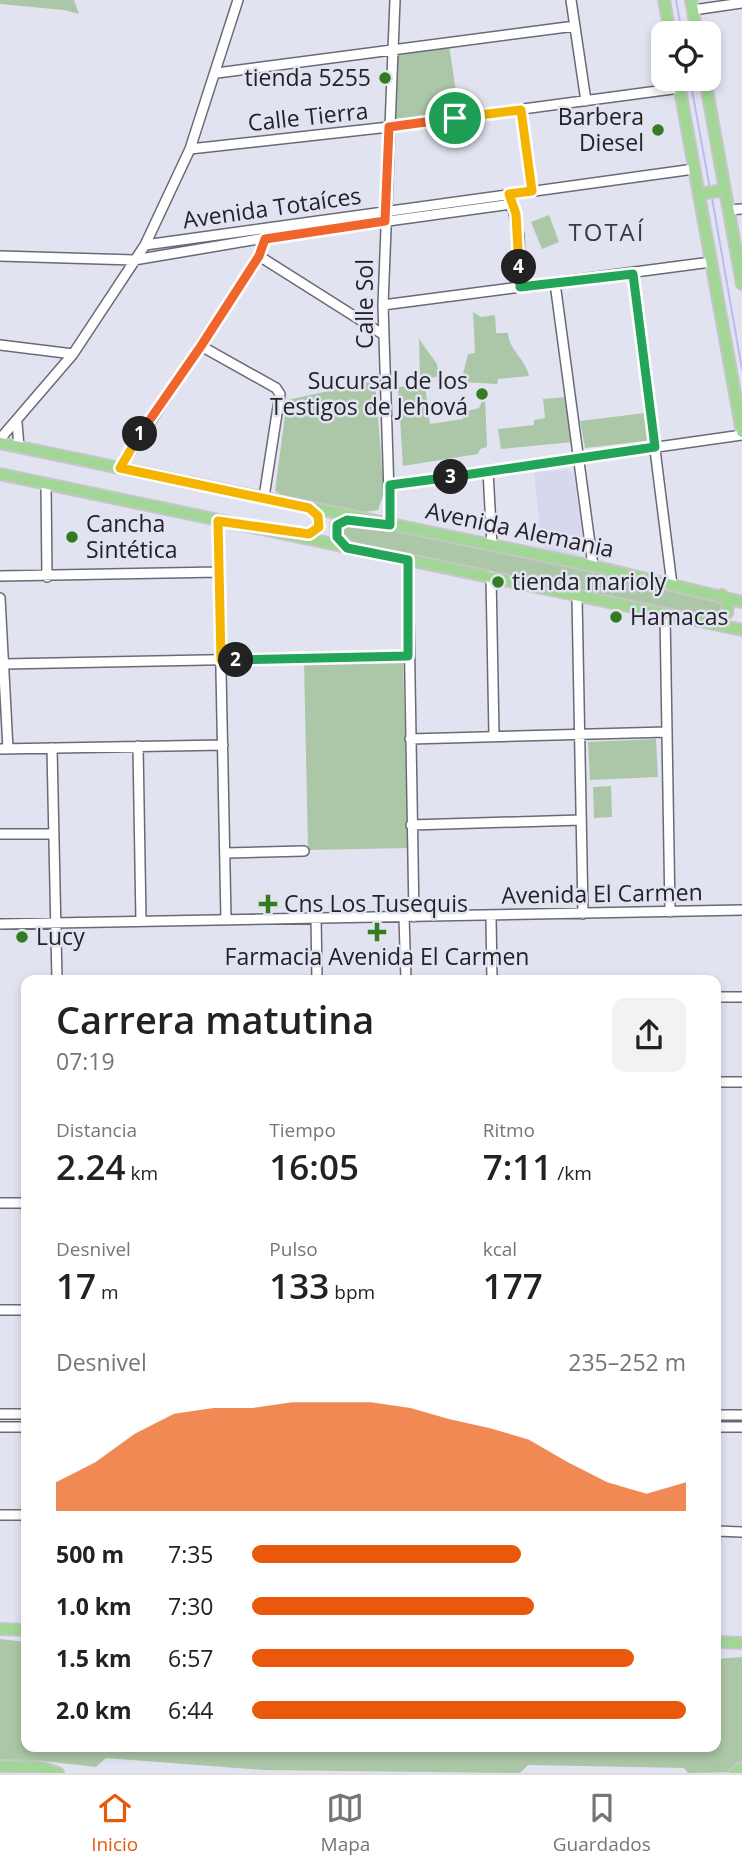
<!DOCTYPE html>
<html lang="es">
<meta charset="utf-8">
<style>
:root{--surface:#fff;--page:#f2f2f2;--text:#222;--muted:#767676;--line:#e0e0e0;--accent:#ea580c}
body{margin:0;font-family:"Open Sans",sans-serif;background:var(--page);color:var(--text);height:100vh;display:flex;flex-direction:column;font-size:26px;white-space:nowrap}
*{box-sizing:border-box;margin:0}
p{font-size:23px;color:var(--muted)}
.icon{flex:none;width:38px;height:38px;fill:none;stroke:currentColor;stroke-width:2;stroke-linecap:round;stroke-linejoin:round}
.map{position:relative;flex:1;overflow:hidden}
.sheet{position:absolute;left:21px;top:975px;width:700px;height:777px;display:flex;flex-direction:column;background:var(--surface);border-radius:14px;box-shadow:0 4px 10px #0003}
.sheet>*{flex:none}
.tools{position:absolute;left:651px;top:21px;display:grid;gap:14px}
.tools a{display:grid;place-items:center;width:70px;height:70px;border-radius:14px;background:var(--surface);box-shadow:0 4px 10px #0003;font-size:35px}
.pin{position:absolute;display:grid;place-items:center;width:60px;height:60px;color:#fff;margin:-30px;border:4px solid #fff;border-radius:50%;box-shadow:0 2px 7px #0007}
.km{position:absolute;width:35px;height:35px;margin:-18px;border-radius:50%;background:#222;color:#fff;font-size:19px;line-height:35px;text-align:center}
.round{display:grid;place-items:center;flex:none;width:74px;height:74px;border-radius:14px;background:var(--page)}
.head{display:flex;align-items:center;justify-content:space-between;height:119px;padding:0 35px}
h1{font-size:38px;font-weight:600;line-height:52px}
.stats{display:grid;grid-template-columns:repeat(3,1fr);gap:10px;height:119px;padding:7px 35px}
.stats div{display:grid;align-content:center}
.stats b{font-size:35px;font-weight:600}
.stats small{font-size:19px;font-weight:400}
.stats p{font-size:19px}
.chart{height:196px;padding:14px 35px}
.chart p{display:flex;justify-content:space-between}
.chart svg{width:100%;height:126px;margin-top:7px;fill:var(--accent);opacity:.7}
ul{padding:0 35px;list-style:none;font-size:23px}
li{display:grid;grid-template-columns:112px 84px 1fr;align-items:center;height:52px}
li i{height:18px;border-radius:9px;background:var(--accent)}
.menu{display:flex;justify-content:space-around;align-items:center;height:98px;border-top:2px solid var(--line);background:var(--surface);font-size:19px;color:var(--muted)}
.menu a{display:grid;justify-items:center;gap:4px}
.menu .active{color:var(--accent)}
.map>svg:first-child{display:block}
.built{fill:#d7d8ee}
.green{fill:#acc7a7}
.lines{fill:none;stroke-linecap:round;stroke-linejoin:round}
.stream{stroke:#babbf4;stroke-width:2}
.minor-casing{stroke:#696a76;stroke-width:12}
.major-casing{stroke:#c6c6c7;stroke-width:14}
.minor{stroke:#fff;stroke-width:9}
.major{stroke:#a1d697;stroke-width:10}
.split-1-casing{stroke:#fff;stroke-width:14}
.split-2-casing{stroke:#fff;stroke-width:14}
.split-3-casing{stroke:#fff;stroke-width:14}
.split-4-casing{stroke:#fff;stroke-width:14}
.split-5-casing{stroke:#fff;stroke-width:14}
.split-1{stroke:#f0652b;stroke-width:9}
.split-2{stroke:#f5b400;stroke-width:9}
.split-3{stroke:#22a559;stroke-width:9}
.split-4{stroke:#22a559;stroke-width:9}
.split-5{stroke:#f5b400;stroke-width:9}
.poi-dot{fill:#337c22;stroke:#e2e3f1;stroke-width:2.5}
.labels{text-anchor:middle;stroke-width:5;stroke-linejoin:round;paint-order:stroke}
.poi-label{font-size:23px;fill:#222228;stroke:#e2e3f1;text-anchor:start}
.street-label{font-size:23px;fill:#222228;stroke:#e2e3f1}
.neighbourhood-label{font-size:24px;letter-spacing:2px;fill:#3a3a45;stroke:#e2e3f1}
</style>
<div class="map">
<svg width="742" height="1773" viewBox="0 0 742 1773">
<rect width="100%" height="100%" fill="#e2e3f1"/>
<path class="built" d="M567 469 574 475 584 549 577 556 542 548 534 473Z"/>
<path class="green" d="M0 0H74L79 14 64 10 0 4Z
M449 45 459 112 394 120 396 50Z
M549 215 559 242 542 249 531 222Z
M473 312 481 317 495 315 496 333H508C509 350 526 360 529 376L498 379 497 384 461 382 468 354 475 353Z
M419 339 437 364 439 376 414 382 413 378 420 376Z
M375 381 384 493 378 510 365 512 283 496 275 491 287 400Z
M425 385 430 424 463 419 464 412 479 408 485 395 487 447 480 449 478 454 403 466 398 387Z
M567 397 573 442 501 449 498 429 534 425V420L545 418 543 399Z
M645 413 648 439 646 441 585 448 580 421Z
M343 524 410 533 717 596 724 608 717 616 657 607 347 542 340 530Z
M403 659 408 848 308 850 304 661Z
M656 739 658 777 590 780 588 742Z
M611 786 612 817 594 818 593 787Z
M0 1639 26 1642V1746H716V1659L742 1657V1772L688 1773 684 1768 528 1765 520 1773 263 1770 106 1758 96 1767 36 1760H0Z"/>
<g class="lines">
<path class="stream" d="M676 0 682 33
M690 79 710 189
M712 198 742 369"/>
<defs>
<path id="minor" d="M571 0 586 101
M693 10 742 3
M217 73 575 26
M521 110 532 191
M190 149 389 127 680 88
M511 199 519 236 520 287
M728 210 742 209
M145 245 694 169
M0 256 134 260 265 238
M259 256 384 335
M633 274 672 585
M555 283 593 566
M383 305 711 262
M0 345 73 354
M201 346 276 388 280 394 264 497
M17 423 19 447
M0 439 73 354 145 245 190 149 238 0
M120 468 259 256 265 238 512 204
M488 471 492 545
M46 485 47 577
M390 485 742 435
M218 521 226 919
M390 525 383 305 395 0
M408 560 414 917
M0 576 219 572
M491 576 494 736
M577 596 583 914
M0 598 8 749
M665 614 670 912
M4 664 408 656
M410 739 667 732
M138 746 141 921
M52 748 57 980
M0 749 223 745
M411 825 581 820
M0 834H54
M226 853 304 851
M316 916 317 980
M491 916 492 980
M404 917 406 980
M0 924 742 910
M716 997H742
M716 1082H742
M0 1203H26
M0 1310H26
M0 1414H26
M716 1415H742
M0 1427H26
M716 1427H742
M0 1515H26
M716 1531 742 1532"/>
<path id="major" d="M664 0 670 33
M691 0 697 33
M678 79 742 432
M705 79 742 284
M699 194 725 190
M0 443 593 566 742 602
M0 474 742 630
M301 533 311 534 319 527 318 516 310 508
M347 547 337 537 336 525 343 520 355 521
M715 622 727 613 728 605 722 595
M0 1629 26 1630
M716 1642 742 1643
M0 1766 41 1767 58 1773
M735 1773 742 1768"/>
</defs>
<use href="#minor" class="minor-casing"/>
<use href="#major" class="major-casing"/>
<use href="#minor" class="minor"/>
<use href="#major" class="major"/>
</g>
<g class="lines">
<defs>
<path id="split-1" d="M140 434 201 346 259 256 265 239 385 221 389 127 455 118"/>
<path id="split-2" d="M140 434 120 468 309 508 318 516 319 527 309 534 218 521 221 660H236"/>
<path id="split-3" d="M236 660 408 656V560L347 548 337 537V525L347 520 390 525V485L451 477"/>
<path id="split-4" d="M451 477 655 447 633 274 520 287 519 267"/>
<path id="split-5" d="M455 118 521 110 532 191 509 194 516 214 519 267"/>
</defs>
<use href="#split-1" class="split-1-casing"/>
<use href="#split-2" class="split-2-casing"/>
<use href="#split-3" class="split-3-casing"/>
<use href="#split-4" class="split-4-casing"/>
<use href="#split-5" class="split-5-casing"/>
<use href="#split-1" class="split-1"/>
<use href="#split-2" class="split-2"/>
<use href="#split-3" class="split-3"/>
<use href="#split-4" class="split-4"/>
<use href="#split-5" class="split-5"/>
</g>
<g class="poi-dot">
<circle cx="385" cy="78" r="7"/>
<circle cx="658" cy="130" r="7"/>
<circle cx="482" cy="394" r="7"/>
<circle cx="72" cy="537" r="7"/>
<circle cx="498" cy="582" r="7"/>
<circle cx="616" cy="617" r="7"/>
<path d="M264.5 893.5h7v7h7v7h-7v7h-7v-7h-7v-7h7z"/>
<path d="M373.5 921.5h7v7h7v7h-7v7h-7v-7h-7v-7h7z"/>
<circle cx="22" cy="937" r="7"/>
</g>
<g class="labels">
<g class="poi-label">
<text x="371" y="86" text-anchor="end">tienda 5255</text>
<text x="644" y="125" text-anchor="end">Barbera<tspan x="644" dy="26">Diesel</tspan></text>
<text x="468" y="389" text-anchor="end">Sucursal de los<tspan x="468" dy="26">Testigos de Jehová</tspan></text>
<text x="86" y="532">Cancha<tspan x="86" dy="26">Sintética</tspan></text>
<text x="512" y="590">tienda marioly</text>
<text x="630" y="625">Hamacas</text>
<text x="284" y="912">Cns Los Tusequis</text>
<text x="36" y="945">Lucy</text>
<text x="377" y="965" text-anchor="middle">Farmacia Avenida El Carmen</text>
</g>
<g class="street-label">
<text transform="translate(308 117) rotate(-6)" y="8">Calle Tierra</text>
<text transform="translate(272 208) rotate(-8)" y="8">Avenida Totaíces</text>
<text transform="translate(365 304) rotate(-90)" y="8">Calle Sol</text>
<text transform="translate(520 530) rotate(12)" y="8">Avenida Alemania</text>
<text transform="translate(602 894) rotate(-1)" y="8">Avenida El Carmen</text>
</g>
<g class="neighbourhood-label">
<text x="607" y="241">TOTAÍ</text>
</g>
</g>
</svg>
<div class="tools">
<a><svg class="icon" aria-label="locate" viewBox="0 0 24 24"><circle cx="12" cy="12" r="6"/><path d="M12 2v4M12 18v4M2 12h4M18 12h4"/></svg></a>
</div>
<div class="pin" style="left:455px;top:118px;background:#1e9e55"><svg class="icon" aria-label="arrive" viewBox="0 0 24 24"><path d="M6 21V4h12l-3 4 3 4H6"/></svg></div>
<b class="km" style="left:140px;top:434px">1</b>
<b class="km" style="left:236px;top:660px">2</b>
<b class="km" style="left:451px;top:477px">3</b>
<b class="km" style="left:519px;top:267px">4</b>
<section class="sheet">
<div class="head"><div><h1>Carrera matutina</h1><p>07:19</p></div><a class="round"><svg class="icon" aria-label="share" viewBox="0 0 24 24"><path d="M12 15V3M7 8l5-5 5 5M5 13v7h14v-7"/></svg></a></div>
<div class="stats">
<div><p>Distancia</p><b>2.24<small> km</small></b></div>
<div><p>Tiempo</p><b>16:05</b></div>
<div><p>Ritmo</p><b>7:11<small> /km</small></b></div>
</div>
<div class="stats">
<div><p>Desnivel</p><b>17<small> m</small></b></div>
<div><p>Pulso</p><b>133<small> bpm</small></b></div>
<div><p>kcal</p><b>177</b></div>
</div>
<div class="chart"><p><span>Desnivel</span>235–252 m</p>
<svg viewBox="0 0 160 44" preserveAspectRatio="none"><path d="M0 44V34L10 27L20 17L30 10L40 8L50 8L60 6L70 6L80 6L90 8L100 12L110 15L120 19L130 27L140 34L150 38L160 34V44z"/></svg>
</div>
<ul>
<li><b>500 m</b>7:35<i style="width:62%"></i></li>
<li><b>1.0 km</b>7:30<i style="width:65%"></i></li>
<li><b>1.5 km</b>6:57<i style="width:88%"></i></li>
<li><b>2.0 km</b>6:44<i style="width:100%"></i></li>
</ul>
</section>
</div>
<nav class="menu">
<a class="active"><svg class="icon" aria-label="home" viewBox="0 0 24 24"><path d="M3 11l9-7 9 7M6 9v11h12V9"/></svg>Inicio</a>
<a><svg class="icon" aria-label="map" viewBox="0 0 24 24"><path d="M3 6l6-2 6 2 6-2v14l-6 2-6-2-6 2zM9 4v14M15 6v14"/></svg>Mapa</a>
<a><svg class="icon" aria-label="saved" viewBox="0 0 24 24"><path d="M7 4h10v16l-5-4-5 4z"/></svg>Guardados</a>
</nav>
